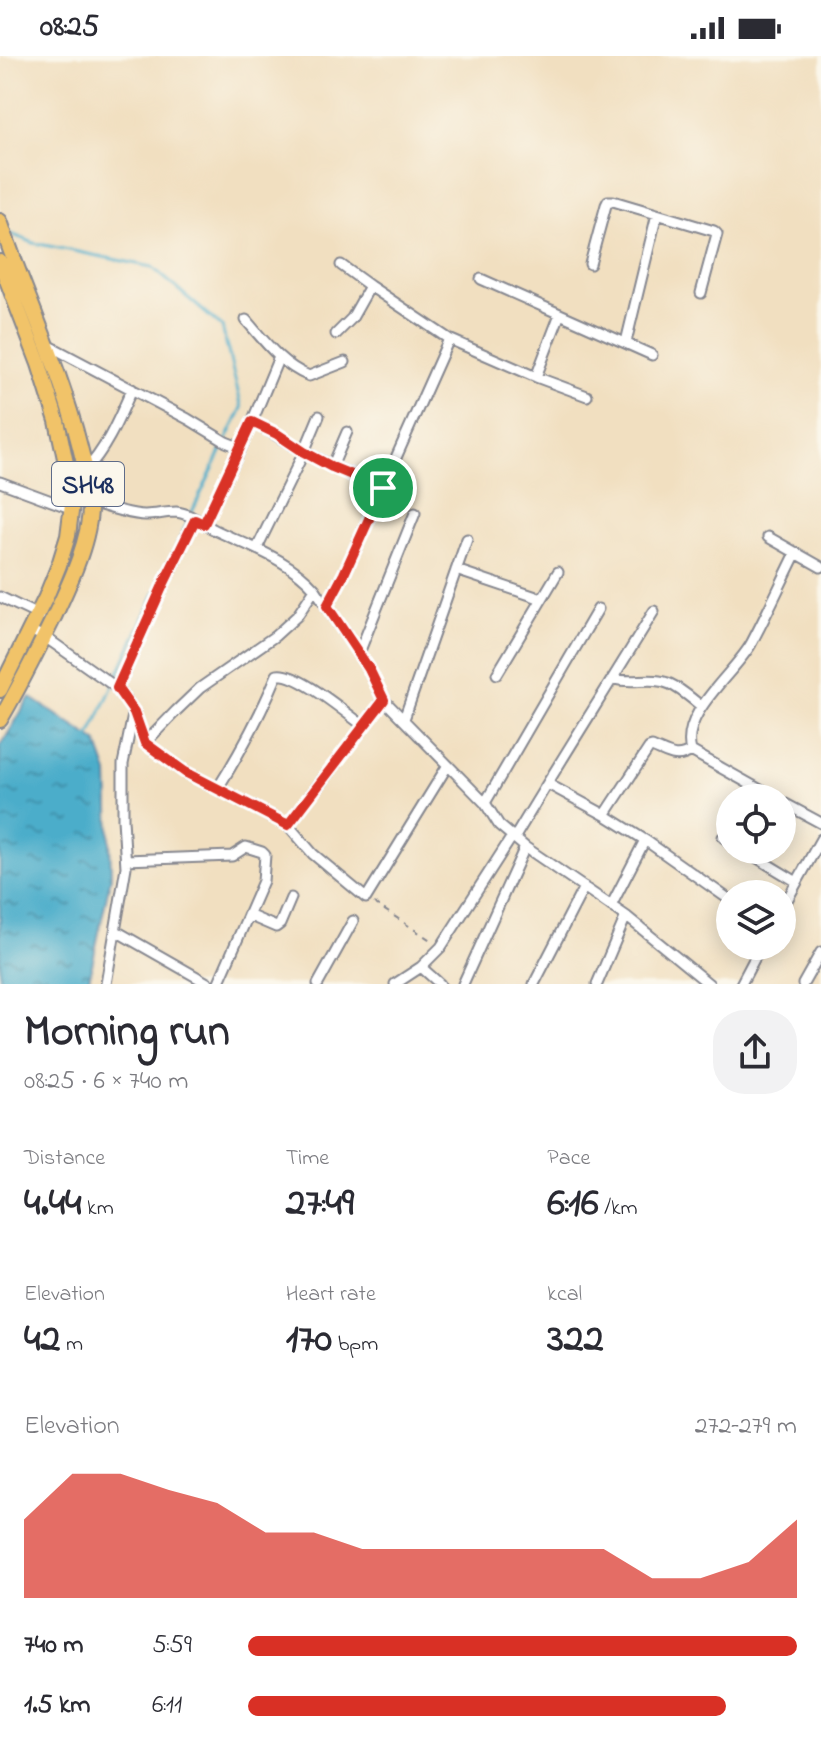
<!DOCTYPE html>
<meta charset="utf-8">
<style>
:root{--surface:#fff;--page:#f2f2f3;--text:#2b2b33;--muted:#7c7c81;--accent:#d93025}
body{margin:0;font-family:"Indie Flower",sans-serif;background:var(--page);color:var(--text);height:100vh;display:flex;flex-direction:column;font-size:30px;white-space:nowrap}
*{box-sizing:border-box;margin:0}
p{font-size:26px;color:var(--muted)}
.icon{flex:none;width:44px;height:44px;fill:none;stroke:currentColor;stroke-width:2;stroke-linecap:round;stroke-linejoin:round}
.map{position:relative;height:928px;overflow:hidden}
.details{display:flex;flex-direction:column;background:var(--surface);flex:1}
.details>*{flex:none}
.controls{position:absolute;left:716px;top:728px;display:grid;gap:16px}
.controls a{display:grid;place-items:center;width:80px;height:80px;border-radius:50%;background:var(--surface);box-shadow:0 4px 20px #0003;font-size:40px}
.pin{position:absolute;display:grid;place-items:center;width:68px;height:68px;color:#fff;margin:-34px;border:4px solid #fff;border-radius:50%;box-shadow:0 2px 8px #0007}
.round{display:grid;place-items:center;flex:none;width:84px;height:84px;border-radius:32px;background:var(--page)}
.overview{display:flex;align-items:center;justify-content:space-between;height:136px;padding:0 24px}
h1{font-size:44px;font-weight:700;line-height:60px}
.stats{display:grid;grid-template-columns:repeat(3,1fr);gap:12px;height:136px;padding:8px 24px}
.stats div{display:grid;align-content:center}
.stats b{font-size:40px;font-weight:700}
.stats small{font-size:22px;font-weight:400}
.stats p{font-size:22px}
.chart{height:224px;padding:16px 24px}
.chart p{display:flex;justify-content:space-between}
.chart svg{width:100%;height:144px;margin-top:8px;fill:var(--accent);opacity:.7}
ul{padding:0 24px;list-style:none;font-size:26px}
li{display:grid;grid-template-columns:128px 96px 1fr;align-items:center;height:60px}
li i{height:20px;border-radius:10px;background:var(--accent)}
.status{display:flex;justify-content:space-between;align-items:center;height:56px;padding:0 40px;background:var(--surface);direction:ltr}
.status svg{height:22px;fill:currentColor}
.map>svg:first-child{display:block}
.water{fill:url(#water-ripples);stroke:#336e94;stroke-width:2}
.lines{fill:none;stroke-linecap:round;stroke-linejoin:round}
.stream{stroke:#4badca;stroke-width:3}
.street-casing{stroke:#86878f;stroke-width:13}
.primary-casing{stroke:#86878f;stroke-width:18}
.path{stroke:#86878f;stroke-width:2;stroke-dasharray:6 6;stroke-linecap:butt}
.street{stroke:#fff;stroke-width:9}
.primary{stroke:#f1c369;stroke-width:14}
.route-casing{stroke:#fff;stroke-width:16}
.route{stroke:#d93025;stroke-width:10}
.labels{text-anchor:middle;stroke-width:7;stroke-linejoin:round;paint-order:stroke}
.shield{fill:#fbf7ec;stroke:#5e6b89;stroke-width:2}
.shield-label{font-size:26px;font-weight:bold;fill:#1b2f5e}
</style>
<div class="status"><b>08:25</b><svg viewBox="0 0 49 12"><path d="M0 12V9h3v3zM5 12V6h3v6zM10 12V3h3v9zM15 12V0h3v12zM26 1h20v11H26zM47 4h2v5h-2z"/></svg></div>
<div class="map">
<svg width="821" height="928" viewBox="0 0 821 928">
<defs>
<pattern id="water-ripples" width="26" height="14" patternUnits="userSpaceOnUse" patternTransform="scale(2)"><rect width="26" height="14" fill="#4badca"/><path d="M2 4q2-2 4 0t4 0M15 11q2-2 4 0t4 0" fill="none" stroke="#3e8da7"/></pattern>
</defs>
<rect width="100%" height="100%" fill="#fbf7ec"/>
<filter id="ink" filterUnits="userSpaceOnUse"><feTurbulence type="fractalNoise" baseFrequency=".0125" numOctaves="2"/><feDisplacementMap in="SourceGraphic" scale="16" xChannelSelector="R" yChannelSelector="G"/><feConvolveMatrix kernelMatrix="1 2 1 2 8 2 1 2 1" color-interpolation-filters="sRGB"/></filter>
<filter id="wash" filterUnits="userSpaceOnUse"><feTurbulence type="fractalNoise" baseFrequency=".006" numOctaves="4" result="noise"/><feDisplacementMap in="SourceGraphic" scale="32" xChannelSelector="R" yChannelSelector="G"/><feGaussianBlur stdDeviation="1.8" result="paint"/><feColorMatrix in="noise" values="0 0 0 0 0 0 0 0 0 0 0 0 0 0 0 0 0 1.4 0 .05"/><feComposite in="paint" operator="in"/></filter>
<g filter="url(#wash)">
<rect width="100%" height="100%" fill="#f1dfc0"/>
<path class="water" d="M30 641 97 686 108 717 111 820 88 928H0V691Z"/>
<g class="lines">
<path class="stream" d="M11 178 34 187 152 211 222 271 242 352 192 456
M89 682 189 463"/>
</g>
</g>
<g filter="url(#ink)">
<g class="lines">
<defs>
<path id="street" d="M590 208 606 149 608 145H613L714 175 717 178 701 237
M341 209 370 230
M481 223 560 258
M246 264C265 286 282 309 309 320L345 306
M336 278 352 262 370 230 449 283 536 321 587 340
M626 286 657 158
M46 288 188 363 226 386 241 392 252 366C271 375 288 387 307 397 332 411 357 421 383 432
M536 321 560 258 652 299
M252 366 279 301
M332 411 347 376
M85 415C107 392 119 362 132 333
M0 426 73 453
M73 440C91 446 127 459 145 459 155 459 166 456 176 456 190 457 203 468 215 474 250 491 289 503 315 533L369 613 384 644 485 747 499 769 525 791 626 860 709 928
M204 468 241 392
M768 481 821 511
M257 492 304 396 319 360
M456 514 542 543 497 618
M0 541 40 560
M542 543 558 516
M327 550 344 518 449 283
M29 574 45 581 117 632 134 656 145 687 185 716 288 769 313 798 366 842 448 709
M359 597 415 457
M614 623C632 628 653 620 670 628 681 633 692 643 701 650
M117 632 164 527 195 464
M404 663 467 483
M145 687 176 655 200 632 275 580 297 560 315 533
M548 728 605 759 645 784
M218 732C241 695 261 658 277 619 297 615 347 658 364 670
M775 742 691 695C680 657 734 618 751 588 767 558 781 527 796 497
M782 746 821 767
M485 747 598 553
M605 759 649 692 652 691C667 697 676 705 691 695
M288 769 384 644
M515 781C560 705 608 631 654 555
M723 781 730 786
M744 794 797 826
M126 804 232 800 246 791 262 796 265 799 263 825 218 928
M611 850 645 784 730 844
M782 853 821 783
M248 859 276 871 280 868 291 842
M116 875 209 928
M421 911 440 928
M106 928 126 811 123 763V708L133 659
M318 928 353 865
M395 928 421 911 441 891 513 779
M463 928 525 791
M534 928 584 831
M597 928 626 860
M741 928 761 890
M803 928 821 896"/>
<path id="primary" d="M0 165C26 241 61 314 80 391 84 408 90 427 90 445 92 481 69 529 54 561 37 596 20 630 0 664
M0 206 39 308 57 365 73 440 68 480 59 509 46 541 0 634"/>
</defs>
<use href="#street" class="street-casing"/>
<use href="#primary" class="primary-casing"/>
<path class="path" d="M374 847 432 885"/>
<use href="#street" class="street"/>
<use href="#primary" class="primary"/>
</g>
</g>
<g class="lines" filter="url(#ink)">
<defs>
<path id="route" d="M252 366 277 378 304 396 332 411 383 432 344 518 327 550 369 613 384 644 288 769 185 716 145 687 134 656 117 632 164 527 195 464 204 468Z"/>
</defs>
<use href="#route" class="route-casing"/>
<use href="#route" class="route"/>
</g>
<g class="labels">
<rect class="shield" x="52" y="406" width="72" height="44" rx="6"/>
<g class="shield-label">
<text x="88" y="437">SH48</text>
</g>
</g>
</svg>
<div class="controls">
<a><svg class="icon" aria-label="locate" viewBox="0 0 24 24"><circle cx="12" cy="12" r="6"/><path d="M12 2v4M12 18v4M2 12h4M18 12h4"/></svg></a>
<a><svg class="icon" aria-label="layers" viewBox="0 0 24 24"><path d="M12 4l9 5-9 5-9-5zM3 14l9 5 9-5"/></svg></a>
</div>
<div class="pin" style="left:383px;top:432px;background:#1e9e55"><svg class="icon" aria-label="arrive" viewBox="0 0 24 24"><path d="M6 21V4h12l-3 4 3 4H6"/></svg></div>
</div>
<section class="details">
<div class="overview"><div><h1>Morning run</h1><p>08:25 · 6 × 740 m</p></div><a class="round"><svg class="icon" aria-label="share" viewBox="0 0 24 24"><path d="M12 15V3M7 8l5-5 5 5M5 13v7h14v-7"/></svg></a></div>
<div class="stats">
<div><p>Distance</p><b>4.44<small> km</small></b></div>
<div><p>Time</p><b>27:49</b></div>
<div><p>Pace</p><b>6:16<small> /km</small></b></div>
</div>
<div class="stats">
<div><p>Elevation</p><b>42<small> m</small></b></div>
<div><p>Heart rate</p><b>170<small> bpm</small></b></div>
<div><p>kcal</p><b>322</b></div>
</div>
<div class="chart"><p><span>Elevation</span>272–279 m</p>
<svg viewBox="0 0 160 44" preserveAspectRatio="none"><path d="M0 44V20L10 6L20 6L30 11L40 15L50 24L60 24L70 29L80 29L90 29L100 29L110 29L120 29L130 38L140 38L150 33L160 20V44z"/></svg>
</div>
<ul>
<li><b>740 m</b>5:59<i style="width:100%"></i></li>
<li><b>1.5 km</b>6:11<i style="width:87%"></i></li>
</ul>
</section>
